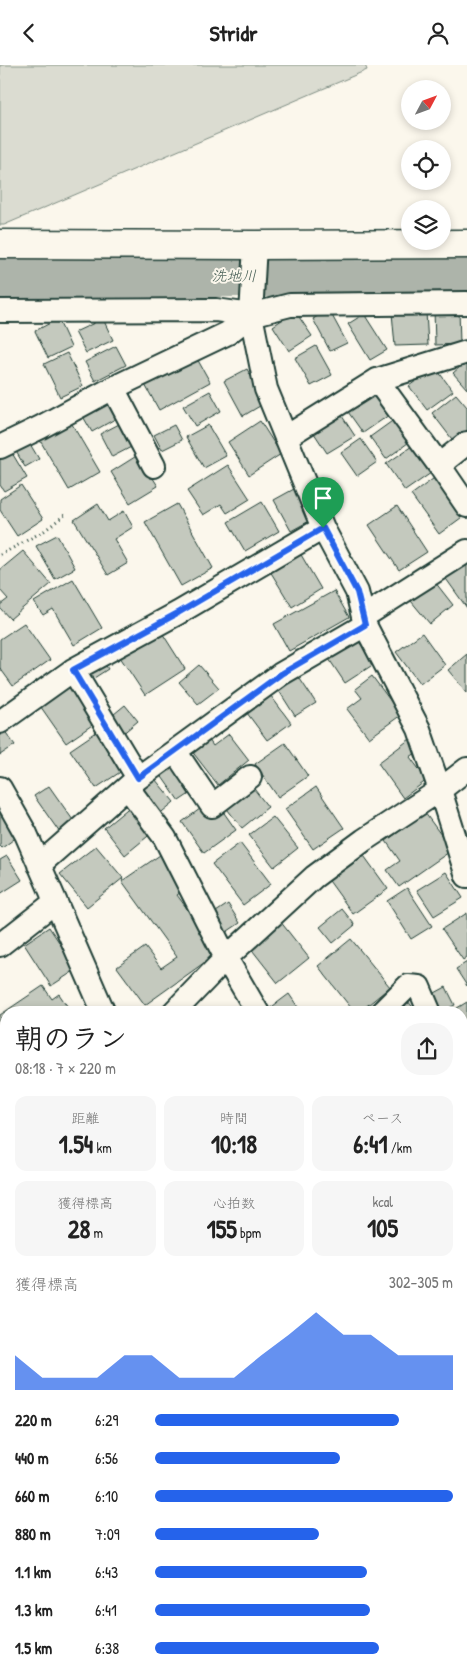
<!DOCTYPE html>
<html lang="ja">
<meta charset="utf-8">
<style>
:root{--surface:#fff;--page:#f6f6f6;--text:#222;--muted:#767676;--accent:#2563eb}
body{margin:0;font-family:"Patrick Hand","Klee One",sans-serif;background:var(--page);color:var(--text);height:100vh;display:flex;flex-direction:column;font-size:19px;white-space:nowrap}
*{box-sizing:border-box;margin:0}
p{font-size:16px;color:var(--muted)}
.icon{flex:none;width:28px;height:28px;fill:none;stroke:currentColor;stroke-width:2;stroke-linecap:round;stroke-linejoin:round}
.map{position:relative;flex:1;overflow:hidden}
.side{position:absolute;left:0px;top:941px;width:468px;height:669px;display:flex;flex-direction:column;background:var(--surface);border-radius:20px 20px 0 0;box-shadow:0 2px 8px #0003}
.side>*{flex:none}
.needle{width:32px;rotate:49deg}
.controls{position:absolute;left:401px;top:15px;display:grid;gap:10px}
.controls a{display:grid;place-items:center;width:50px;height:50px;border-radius:50%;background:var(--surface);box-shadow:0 2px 8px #0003;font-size:25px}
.pin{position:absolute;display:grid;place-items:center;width:42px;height:42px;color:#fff;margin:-51px -21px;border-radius:50% 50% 50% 0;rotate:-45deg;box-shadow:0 0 5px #0007}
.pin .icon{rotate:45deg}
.round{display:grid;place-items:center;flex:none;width:52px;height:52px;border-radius:20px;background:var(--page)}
.head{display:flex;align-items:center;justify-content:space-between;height:85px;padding:0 15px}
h1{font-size:28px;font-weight:800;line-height:38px}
.stats{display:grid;grid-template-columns:repeat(3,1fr);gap:8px;height:85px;padding:5px 15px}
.stats div{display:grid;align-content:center;border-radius:12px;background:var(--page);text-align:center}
.stats b{font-size:25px;font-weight:800}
.stats small{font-size:14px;font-weight:400}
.stats p{font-size:14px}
.chart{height:140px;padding:10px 15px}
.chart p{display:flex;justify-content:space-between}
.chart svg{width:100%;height:90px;margin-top:5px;fill:var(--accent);opacity:.7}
ul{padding:0 15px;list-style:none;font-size:16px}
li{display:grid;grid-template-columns:80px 60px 1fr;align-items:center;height:38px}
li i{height:12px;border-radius:6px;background:var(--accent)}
header{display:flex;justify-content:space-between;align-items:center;height:65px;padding:0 15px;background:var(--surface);font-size:22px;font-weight:800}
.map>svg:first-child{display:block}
.cemetery{fill:url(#cemetery-stones);stroke:#7d8c82}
.garden{fill:#dbdcd1;stroke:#7d8c82}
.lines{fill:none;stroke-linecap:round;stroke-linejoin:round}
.river{stroke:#adb4aa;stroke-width:42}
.building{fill:#c4c9be;stroke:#1f3d34}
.street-casing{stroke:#1f3d34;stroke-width:26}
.secondary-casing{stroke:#1f3d34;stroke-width:31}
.path{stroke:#1f3d34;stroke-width:3;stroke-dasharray:1 4;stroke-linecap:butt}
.street{stroke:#fbf7ec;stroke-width:22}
.secondary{stroke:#fbf7ec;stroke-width:28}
.route-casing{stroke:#fff;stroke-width:10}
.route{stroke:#2563eb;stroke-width:6}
.labels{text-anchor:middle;stroke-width:4;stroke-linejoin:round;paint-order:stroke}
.water-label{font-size:15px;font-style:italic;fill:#425b52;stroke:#fbf7ec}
</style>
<header><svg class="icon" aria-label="back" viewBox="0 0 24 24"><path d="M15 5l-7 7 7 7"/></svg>Stridr<svg class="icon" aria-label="person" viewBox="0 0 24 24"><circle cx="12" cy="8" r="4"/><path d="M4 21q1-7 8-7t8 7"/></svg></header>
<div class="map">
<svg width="467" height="1609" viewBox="0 0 467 1609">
<defs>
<pattern id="cemetery-stones" width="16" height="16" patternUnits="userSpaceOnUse" patternTransform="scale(1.25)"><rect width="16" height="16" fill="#dbdcd1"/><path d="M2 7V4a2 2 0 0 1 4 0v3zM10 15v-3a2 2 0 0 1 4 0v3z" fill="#bcbeb4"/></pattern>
</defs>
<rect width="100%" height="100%" fill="#fbf7ec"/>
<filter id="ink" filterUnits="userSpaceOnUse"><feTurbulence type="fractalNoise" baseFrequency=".02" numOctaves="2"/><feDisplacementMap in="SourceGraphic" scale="10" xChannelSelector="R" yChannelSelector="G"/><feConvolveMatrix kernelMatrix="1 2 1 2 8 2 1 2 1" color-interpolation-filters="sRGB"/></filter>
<g filter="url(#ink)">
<path class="cemetery" d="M201 1604H282L285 1609H204Z"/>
<path class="garden" d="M0 0H365L367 5 4 160H0Z"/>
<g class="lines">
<path class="river" d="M0 212C156 210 311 212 467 210"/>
</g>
<path class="building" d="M434 244H459L460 279 435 280Z
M329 245 347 278 330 286 313 254Z
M295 246 312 271 289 286 273 261Z
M426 247 428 280 395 281 392 248Z
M364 249 387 285 370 295 348 259Z
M58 254 71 282 48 293 35 266Z
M103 254 113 275 86 288 75 267Z
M116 281 126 300 95 316 85 297Z
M316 281 332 310 311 321 295 293Z
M67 288 83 321 60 332 44 299Z
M195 290 210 317 159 345 144 318Z
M467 296V324L453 308Z
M435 302 453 326 427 345 409 321Z
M247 304 265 338 243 351 224 316Z
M375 324 392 348 363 368 346 344Z
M210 326 221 346 195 361 183 341Z
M456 329 467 342V369L455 378 432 348Z
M111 331 122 350 92 367 81 348Z
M340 348 355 371 327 388 312 365Z
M69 354 100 407 69 425 38 372Z
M395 354 412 375 386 394 370 372Z
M260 356 281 389 249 410 228 377Z
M123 357 135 380 112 392 100 369Z
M174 360 182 375 162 385 154 370Z
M208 360 226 391 204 403 186 372Z
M27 374 39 394 25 402 14 383Z
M361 374 377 397 357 411 341 388Z
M412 381 431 408 405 426 386 399Z
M9 383 27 413 4 426 0 420V389Z
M138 390 158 421 130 438 111 407Z
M228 400 250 434 227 448 221 439 203 450 187 426Z
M437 411 465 450 439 469 411 430Z
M21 420 43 454 17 471 0 445V434Z
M294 424 311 455 291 466 274 435Z
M262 437 279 466 245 486 228 457Z
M98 439 108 456 124 446 133 462 114 474 128 498 108 510 74 455Z
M177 439 213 503 181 521 145 457Z
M397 441 427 487 399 505 369 460Z
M57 470 75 503 55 514 36 481Z
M23 486 51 519 10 554 0 543V540L8 534 0 525V505Z
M300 488 321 524 292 542 270 506Z
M467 495V543L444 511Z
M73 514 102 563 74 580 53 544 43 550 34 537Z
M435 517 453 540 430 559 411 536Z
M334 526 349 552 289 586 274 559Z
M24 558 50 595 13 621 0 603V574Z
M159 563 185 604 145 630 118 589Z
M422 568 445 600 420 619 396 587Z
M356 572 374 599 345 618 327 591Z
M467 589V628L448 605Z
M102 594 108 604 94 613 87 604Z
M199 600 219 623 198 639 179 617Z
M296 608 316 638 295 651 276 621Z
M372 611 401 650 369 673 347 644 362 633 355 624Z
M69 613 98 656 66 678 36 635Z
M268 627 291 658 267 675 244 644Z
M125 640 138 656 121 670 108 654Z
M1 661 15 680 0 690V662Z
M98 666 125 704 96 723 70 685Z
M229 669 249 695 218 720 191 685 207 672 213 681Z
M410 674 419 686 410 692 427 715 403 733 378 698Z
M285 678 308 711 278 732 255 699Z
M175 698 194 726 179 736 160 709Z
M155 714 174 737 157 751 139 727Z
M251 720 268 742 242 763 224 740Z
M49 721 75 758 60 768 34 731Z
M316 722 344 763 313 784 285 744Z
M132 740 153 767 125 790 104 763Z
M204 741 212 752 222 745 236 765 204 788 182 757Z
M0 742 21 769 2 783 0 781Z
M425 748 452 785 399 822 387 805 400 796 386 776Z
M273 752 298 783 274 802 249 770Z
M240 778 271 819 243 840 212 799Z
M96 781 123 813 87 842 60 809Z
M362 788 388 824 353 849 327 813Z
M160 790 185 824 177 830 219 887 145 940 117 902 145 882 161 903 177 892 122 816Z
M7 791 22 815 0 829V795Z
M446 807 463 833 434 851 417 825Z
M407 823 432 861 411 874 387 836Z
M228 839 240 858 225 868 213 849Z
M342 844 355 860 333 878 320 862Z
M467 848V892L463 895 442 864Z
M280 856 309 893 278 918 249 881Z
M49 862 77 904 51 921 24 879Z
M351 874 390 922 358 948H355L318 901Z
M467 897V921L456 904Z
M43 921 52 934 59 929 72 948H6V966L0 957V950Z
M446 922 455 940 440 947 431 930Z
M289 929 302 948H271L269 944Z
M408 936 417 948H394Z
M467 937V971L461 975V948H449Z
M6 1044V1088L0 1078V1048Z
M461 1048 467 1054V1065L461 1070Z
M5 1159 6 1177 0 1180V1161Z
M6 1185V1286L0 1288V1187Z
M467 1200V1224L461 1215V1203Z
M461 1233 467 1234 464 1268H461Z
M6 1290V1317L0 1319V1292Z
M467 1298V1345L461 1333V1330L467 1328 461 1316V1301Z
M6 1348V1387L0 1389V1350Z
M6 1397V1449L0 1451V1399Z
M461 1417 467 1425V1442L461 1446Z
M1 1500 6 1522V1552L0 1553Z
M461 1528 467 1536V1543L461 1547Z
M0 1569 6 1595V1604H9L10 1609H0Z
M295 1604H397L389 1609H298Z"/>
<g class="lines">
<defs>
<path id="street" d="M255 180 251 250 266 324 323 463 357 527 365 560 419 664 440 725 467 811
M0 246 216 245 251 250 290 240 467 238
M377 315 439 400 467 441
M113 323 154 401
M286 372 377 315 467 287
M0 382 41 362 113 323 228 268 251 250
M439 400 467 378
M363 552 467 486
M73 605 138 713
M0 657 73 605 178 548 323 463
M175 686 212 741 250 712
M0 723 26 769 104 948
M128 723 165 773 226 893 258 948
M39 800 138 713 281 609 365 560
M0 880 55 837
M173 948 226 893 314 812 364 775 440 725 467 704
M381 948 408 921 419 922 430 948
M461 1019 467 1032
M461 1083 467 1077
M0 1110 6 1109
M0 1126 6 1140
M461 1140 467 1148
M461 1284 467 1285
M0 1331 6 1329
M461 1364 467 1362
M108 1604 110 1609
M182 1604 186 1609
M69 1609 86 1604"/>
<path id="secondary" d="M0 179 255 180 467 179"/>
</defs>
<use href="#street" class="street-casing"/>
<use href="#secondary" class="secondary-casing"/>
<path class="path" d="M0 490 44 466 66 449"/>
<use href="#street" class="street"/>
<use href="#secondary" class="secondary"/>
</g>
</g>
<g class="lines" filter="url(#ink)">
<defs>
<path id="route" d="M323 463 357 527 365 560 281 609 138 713 73 605 178 548Z"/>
</defs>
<use href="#route" class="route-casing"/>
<use href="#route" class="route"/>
</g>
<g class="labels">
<g class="water-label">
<text x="234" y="216">洗地川</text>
</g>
</g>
</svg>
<div class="controls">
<a><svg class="needle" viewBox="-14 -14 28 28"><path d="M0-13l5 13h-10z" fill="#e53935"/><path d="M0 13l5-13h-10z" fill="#767676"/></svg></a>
<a><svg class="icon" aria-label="locate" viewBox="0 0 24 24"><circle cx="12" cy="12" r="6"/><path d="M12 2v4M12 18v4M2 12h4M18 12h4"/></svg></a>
<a><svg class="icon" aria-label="layers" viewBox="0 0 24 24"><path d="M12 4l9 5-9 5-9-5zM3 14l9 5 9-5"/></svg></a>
</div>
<div class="pin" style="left:323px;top:463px;background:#1e9e55"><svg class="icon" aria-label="arrive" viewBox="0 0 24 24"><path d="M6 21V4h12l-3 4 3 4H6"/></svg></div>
<section class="side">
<div class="head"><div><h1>朝のラン</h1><p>08:18 · 7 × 220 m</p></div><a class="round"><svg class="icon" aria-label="share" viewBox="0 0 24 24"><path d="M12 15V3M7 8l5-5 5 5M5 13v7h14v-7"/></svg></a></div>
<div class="stats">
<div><p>距離</p><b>1.54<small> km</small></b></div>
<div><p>時間</p><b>10:18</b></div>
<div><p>ペース</p><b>6:41<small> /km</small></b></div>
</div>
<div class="stats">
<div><p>獲得標高</p><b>28<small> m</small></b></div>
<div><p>心拍数</p><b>155<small> bpm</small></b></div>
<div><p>kcal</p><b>105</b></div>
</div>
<div class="chart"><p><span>獲得標高</span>302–305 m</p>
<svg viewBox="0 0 160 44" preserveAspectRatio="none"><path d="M0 44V27L10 38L20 38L30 38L40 27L50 27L60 38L70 38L80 38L90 27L100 17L110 6L120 17L130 17L140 27L150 27L160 27V44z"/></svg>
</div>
<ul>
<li><b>220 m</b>6:29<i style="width:82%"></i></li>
<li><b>440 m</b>6:56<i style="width:62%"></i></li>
<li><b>660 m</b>6:10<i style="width:100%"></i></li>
<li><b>880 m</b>7:09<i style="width:55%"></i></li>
<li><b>1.1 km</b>6:43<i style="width:71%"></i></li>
<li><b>1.3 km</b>6:41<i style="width:72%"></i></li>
<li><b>1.5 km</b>6:38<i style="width:75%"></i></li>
</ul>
</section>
</div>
